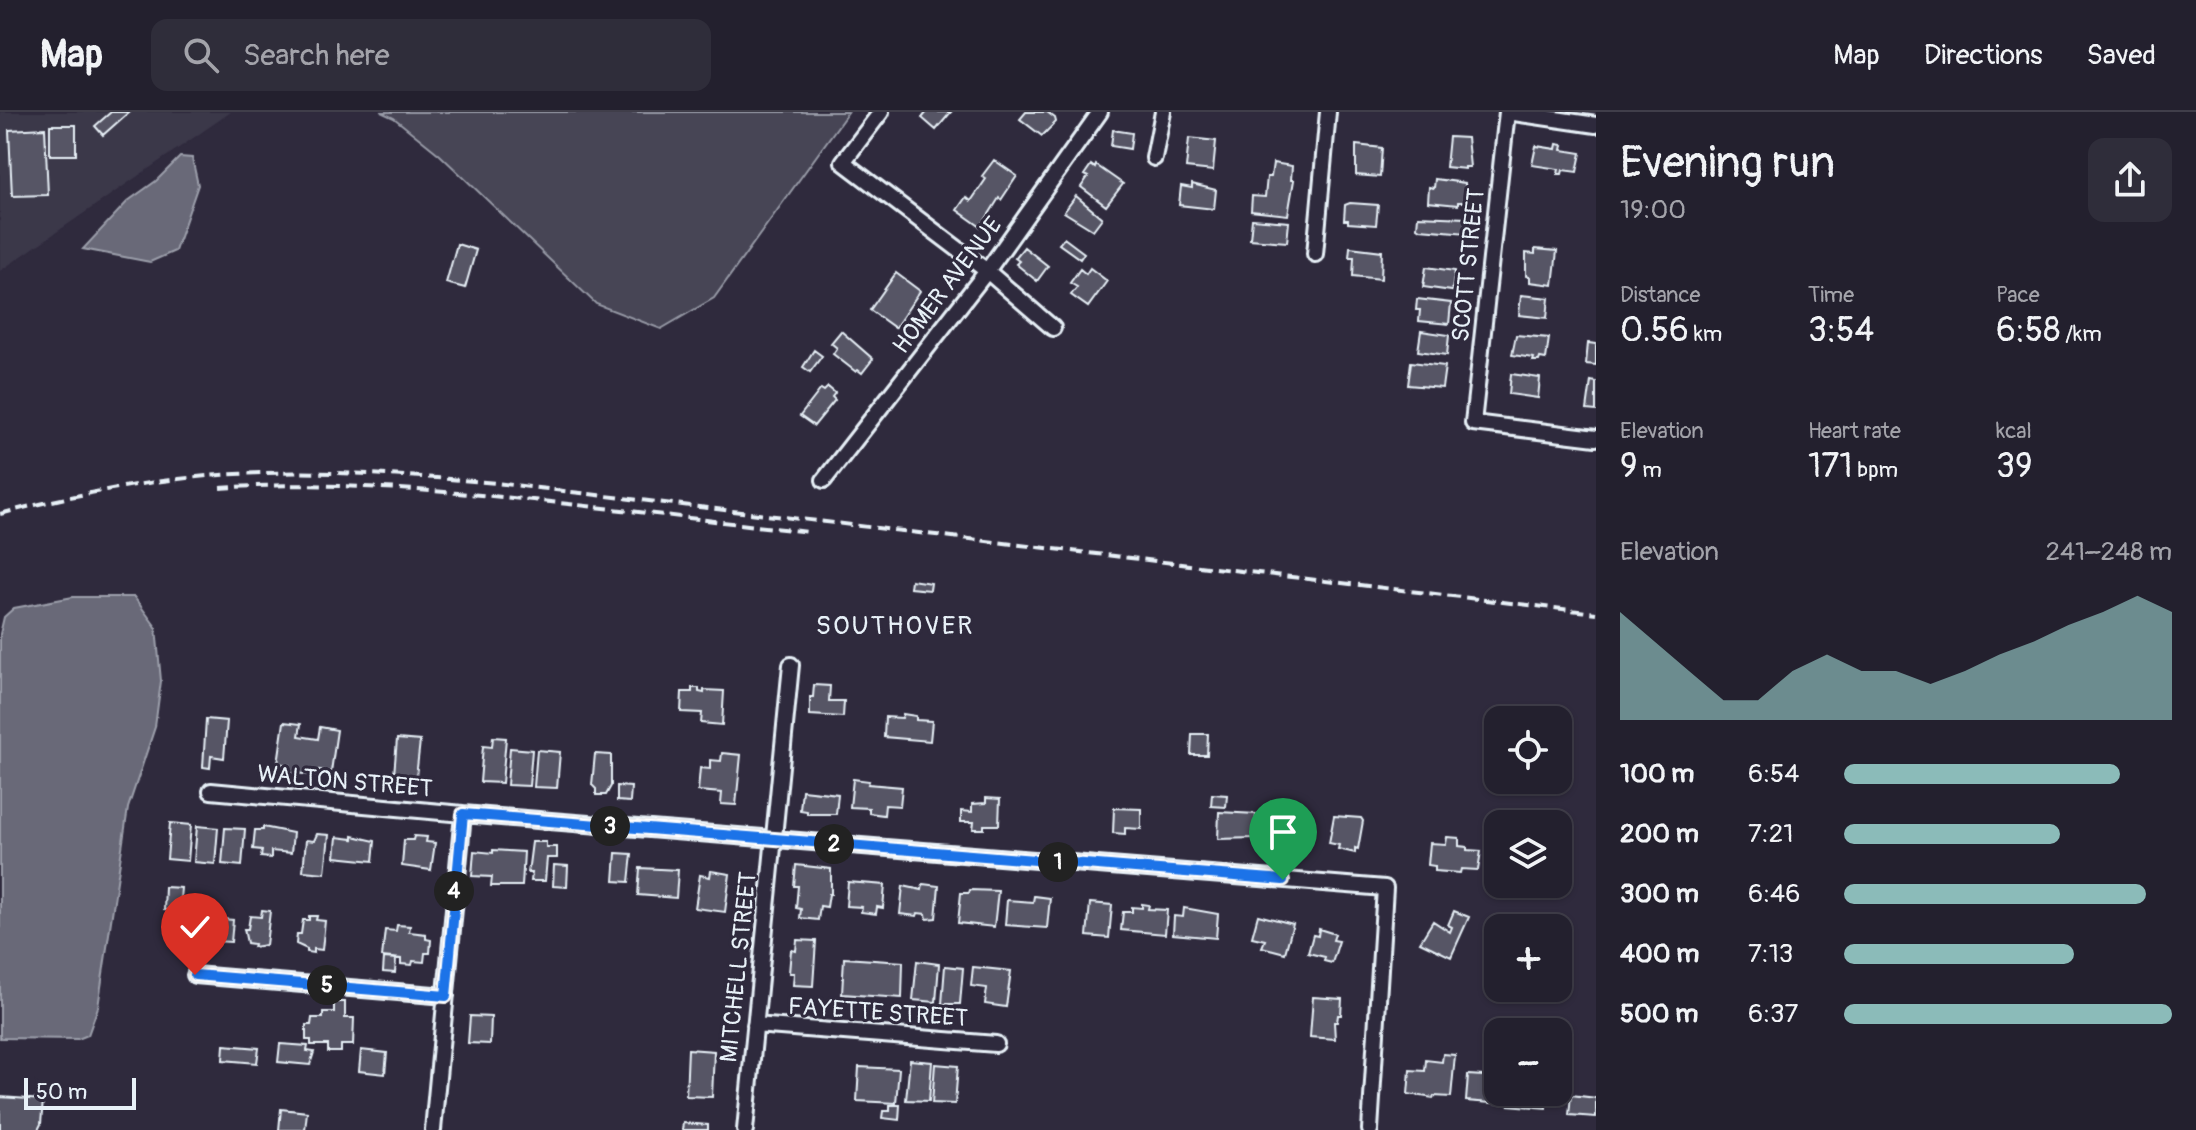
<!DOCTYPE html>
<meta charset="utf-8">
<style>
:root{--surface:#23202e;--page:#2f2d3a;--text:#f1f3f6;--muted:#a3a3aa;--line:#403e4a;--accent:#8bbbb9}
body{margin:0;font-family:Pangolin,sans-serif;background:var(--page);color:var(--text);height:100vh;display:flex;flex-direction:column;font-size:30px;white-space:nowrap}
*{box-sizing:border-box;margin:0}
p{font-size:26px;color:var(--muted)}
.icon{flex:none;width:44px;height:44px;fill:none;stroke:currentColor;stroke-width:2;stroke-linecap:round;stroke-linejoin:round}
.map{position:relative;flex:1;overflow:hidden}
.details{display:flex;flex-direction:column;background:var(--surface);width:600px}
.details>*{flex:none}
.fabs{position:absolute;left:1484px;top:594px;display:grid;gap:16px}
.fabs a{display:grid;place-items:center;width:88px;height:88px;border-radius:16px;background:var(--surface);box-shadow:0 2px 6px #0004,0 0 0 2px var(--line);font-size:40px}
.scale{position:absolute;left:24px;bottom:20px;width:112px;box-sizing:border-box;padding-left:8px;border:4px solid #e8f1f8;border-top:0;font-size:22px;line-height:28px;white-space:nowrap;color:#e8f1f8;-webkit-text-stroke:6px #2f2a3d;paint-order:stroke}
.pin{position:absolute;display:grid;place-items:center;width:68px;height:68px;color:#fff;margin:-82px -34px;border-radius:50% 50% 50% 0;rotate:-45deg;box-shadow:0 0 8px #0007}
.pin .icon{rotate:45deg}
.km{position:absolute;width:40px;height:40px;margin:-20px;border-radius:50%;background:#222;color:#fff;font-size:22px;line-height:40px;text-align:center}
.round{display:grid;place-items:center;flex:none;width:84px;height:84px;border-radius:16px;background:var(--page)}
.headline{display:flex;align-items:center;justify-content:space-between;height:136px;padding:0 24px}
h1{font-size:44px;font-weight:600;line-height:60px}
.figures{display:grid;grid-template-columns:repeat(3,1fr);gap:12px;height:136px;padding:8px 24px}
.figures div{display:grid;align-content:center}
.figures b{font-size:34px;font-weight:600}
.figures small{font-size:22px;font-weight:400}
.figures p{font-size:22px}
.chart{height:224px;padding:16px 24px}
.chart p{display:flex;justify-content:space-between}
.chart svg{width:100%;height:144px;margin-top:8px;fill:var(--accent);opacity:.7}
ul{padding:0 24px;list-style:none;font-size:26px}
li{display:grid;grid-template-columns:128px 96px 1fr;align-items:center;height:60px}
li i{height:20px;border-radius:10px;background:var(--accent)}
header{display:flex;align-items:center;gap:48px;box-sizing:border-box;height:112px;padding:0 40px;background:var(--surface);border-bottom:2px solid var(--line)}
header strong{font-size:38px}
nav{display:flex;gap:44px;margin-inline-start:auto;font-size:28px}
.search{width:560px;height:72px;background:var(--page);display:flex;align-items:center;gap:20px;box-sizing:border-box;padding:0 28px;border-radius:16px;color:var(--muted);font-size:30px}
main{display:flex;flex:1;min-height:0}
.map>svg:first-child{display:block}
.built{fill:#3b3749}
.green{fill:#464455;stroke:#979aa6;stroke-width:2}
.water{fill:#696978;stroke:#9c9fab;stroke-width:2}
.building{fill:#575565;stroke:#e8f1f8;stroke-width:2}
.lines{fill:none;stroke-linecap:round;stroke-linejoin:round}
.minor-casing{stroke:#e8f1f8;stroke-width:20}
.minor{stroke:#2f2a3d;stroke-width:14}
.rail{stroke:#e8f1f8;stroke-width:4;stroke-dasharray:12 6;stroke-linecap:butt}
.route-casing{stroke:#fff;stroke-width:16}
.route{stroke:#1a73e8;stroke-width:10}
.labels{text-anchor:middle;stroke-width:6;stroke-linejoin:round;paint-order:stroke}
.street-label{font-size:24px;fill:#e8f1f8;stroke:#2f2a3d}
.neighbourhood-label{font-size:26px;letter-spacing:2px;fill:#e8f1f8;stroke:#2f2a3d}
</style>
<header>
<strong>Map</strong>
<div class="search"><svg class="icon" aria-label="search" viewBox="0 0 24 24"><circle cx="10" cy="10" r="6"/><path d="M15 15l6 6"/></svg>Search here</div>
<nav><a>Map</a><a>Directions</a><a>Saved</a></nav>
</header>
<main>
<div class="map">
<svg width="1596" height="1018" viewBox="0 0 1596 1018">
<rect width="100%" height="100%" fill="#2f2a3d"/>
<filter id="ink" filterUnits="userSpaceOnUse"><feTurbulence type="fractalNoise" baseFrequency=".0125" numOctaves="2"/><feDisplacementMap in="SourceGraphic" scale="16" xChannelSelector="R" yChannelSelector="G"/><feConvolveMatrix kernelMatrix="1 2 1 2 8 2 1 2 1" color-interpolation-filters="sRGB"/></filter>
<g filter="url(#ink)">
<path class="built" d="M0 0H231L0 159Z"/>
<path class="green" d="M381 0H848L714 186 661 217 596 192 440 43 394 6Z"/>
<path class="water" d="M180 45 192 46 198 73 175 139 150 150 83 137 128 89 156 69Z
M73 485H134L156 515 161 569 155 615 128 696 98 895 88 923 78 927 0 926V522L4 505 14 496Z"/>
<path class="building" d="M111 0H129L103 23 95 14Z
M927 0H951L936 18 922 6Z
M1026 0H1047L1055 6 1056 10 1042 24 1020 7Z
M50 13H76V43H50Z
M45 16 48 83 12 84 9 18Z
M1113 18 1132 21 1130 37 1111 34Z
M1449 25 1467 26 1470 55H1465V57L1446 55Z
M1189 26 1216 29 1213 59 1186 56Z
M1557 32 1563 33 1562 38 1581 41 1577 60 1563 58 1562 62H1558L1559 57 1532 53 1536 34 1556 37Z
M1356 33 1382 36 1380 65 1356 63Z
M994 48 1017 64 1001 88 999 86 981 115 957 98 966 85 971 89 986 67 982 64Z
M1273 51 1292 54 1291 68H1294L1288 103 1251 99 1252 84 1265 85 1267 65H1271Z
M1091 53 1095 56 1096 53 1123 72 1106 94 1081 75 1088 65 1084 63Z
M1435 67 1465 71 1466 90H1458V93L1428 90 1429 75 1434 76Z
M1192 72 1216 78 1214 97 1179 93 1181 74 1192 76Z
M1076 84 1102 106 1093 118 1064 100Z
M1350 91 1378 93 1376 113 1348 111V108H1344L1345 93Z
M1418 104 1466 106 1467 121 1420 117 1417 115Z
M1252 107 1289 110 1287 130 1250 127Z
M1064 126 1084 141 1080 147 1059 132Z
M457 132 476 138 465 176 446 171Z
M1024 135 1048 154 1037 169 1016 152 1019 149 1015 146Z
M1350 135 1382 139 1381 167 1353 164 1354 145H1349Z
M1535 137 1557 139 1553 173 1530 170V165L1526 164V141L1535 142Z
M1426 155 1455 159 1452 179 1423 175Z
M1090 156 1107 169 1088 195 1071 183 1077 175 1070 171 1080 157 1086 162Z
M896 161 920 179 895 216 870 198Z
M1521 183 1549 186 1547 206 1519 203Z
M1417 187 1451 191 1449 212 1419 209 1420 198H1416Z
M841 219 873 247 862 261 858 258 856 260 833 242 837 236 831 231Z
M1421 219 1449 223 1447 243 1418 239Z
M1516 223 1549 226 1546 247 1540 246 1539 249H1533L1534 246 1512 243Z
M1588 231 1596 232V253L1586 252Z
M814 238 822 244 810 260 803 255Z
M1411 250 1445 254 1442 276 1408 273Z
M1511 262 1540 266 1538 286 1509 282Z
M1591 269 1596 270V299L1587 298Z
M828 275 835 281 832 285 835 288 814 314 800 304 821 277 824 279Z
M911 468 931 471 930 478 910 476Z
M814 573 830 574 829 589H844L843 605 810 603V585H813Z
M692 576H699V580L704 581V578L724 579 722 613 701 611 702 601 681 600 682 580H692Z
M903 602 916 604V608L932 609 930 629 884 625 885 605 902 606Z
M206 607 227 609 224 646 211 644 210 656 203 655Z
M284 610 301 612 299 624 318 627 320 615 337 618 331 660 319 658 318 664 288 660 289 653 278 651Z
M1192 622H1208L1207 643H1191Z
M493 625 506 626 502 671 480 670 483 634 492 635Z
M397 627 420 629 416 665 394 663Z
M510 636 532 638 529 674 507 673Z
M537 638 560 640 557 676 534 675Z
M722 641 741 643 736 693 721 692 722 681 698 679 700 656 710 657V648L721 649Z
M595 642 611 643V674L606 683H596V677L592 673Z
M853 667 869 669 868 672 902 675 900 694 885 693 884 703 869 701V696L850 695Z
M617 674 631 675 630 690 617 689Z
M802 678 838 682 836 702H807V699L800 698Z
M1212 682 1227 683 1226 695 1211 694Z
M986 686 1000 687 999 713H984V717H973L974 710H961V699L972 700V692L986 691Z
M1114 696 1141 697V717L1125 716V722L1113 721Z
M1219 700 1256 702 1255 726 1218 727Z
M1264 701 1285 703 1280 735 1262 734 1263 728 1260 727Z
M1291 704 1311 706 1307 738 1289 736Z
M1334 704 1361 706 1363 709 1358 737 1355 736V741L1338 737 1339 733 1329 731Z
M170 711 191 713 188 749 167 747Z
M197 714 218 716 215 752 194 750Z
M263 715 293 721 291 741 271 739V746L261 745 262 738 253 737 255 718H263Z
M225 716 245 717 242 754 222 752Z
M317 722 329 723 325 761 303 759 306 728 314 729Z
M353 724 375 729 373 749 335 745 337 725 353 727Z
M414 724 427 725 426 730 435 731 431 758 402 754 404 728H413Z
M1447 725 1459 726V734L1467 735V738L1481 739 1478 758 1461 757 1460 761 1435 759V754L1428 753 1430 731 1446 732Z
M532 730H546V735H557V746H547L545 769H531L532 761H528Z
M493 738 524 740 522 774H491L492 765 472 764 474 739 493 741Z
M616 741 632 742 629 770 614 769Z
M554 753 568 754 567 775 553 774Z
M796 753 831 757V782H829L827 795 820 794 818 808 800 806 801 797 796 796 798 774H794Z
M640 756 678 758 676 786 638 783Z
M711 759 730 762 725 800 695 796 700 763 710 765Z
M848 770 885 773 883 796 877 795 876 802 861 800 862 795 846 794Z
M923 772 939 774 936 806 927 807 926 802 918 801 917 804 900 802 903 774 922 778Z
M165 775 181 776 179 799 164 798Z
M970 778 998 779 994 815 958 811 961 781H969Z
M1034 784 1050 786 1047 816 1005 813 1007 788 1033 790Z
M1090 791 1112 793 1109 826 1087 824Z
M1142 792 1149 793 1148 797 1167 798 1165 822 1121 818 1123 800H1132V795L1142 796Z
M1184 796 1218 802 1216 826 1173 822 1174 804 1183 805Z
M262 798 270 799 266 833 253 835 254 832 247 831 244 817H248L250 804 261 805Z
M1454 799 1469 805 1451 845 1420 830 1433 809 1450 820 1452 815 1448 813Z
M1258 803 1293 812 1285 841 1262 835 1265 828 1252 825Z
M190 804 233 808 231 830 214 829V832L206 831V828L188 826Z
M309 804H317L316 808 325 809 322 838 314 837V841L307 840V837L296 832 297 822H301L303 808H309Z
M397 813 410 814 409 820 426 822V827L431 828 430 841H425L424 850 413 849 412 853 401 852V847L382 845 385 818 396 819Z
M1319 817 1335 822 1333 828 1339 829 1332 851 1324 849 1325 845 1308 841 1313 823 1318 824Z
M797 828 816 829 813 874 793 873 794 861H789L791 838 796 839Z
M384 846 396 847 395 861 383 860Z
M844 846 903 850 902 886 842 882Z
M917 849 939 852 936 890 913 888Z
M945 854 963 856 960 892H942Z
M973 855 1011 859 1006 895 985 892 987 876 971 874Z
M1313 885 1342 887 1341 903H1338L1337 910H1334L1335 927 1310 925Z
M334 890H345V906H354L353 933H341V940H328V933H311V928H306V913H311L312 906H323V900H334Z
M470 904 491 905 490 932 468 931Z
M280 932 308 934 307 939 314 940 310 953 278 950Z
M224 933 259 936 257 951 223 948Z
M688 937 714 939 712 985 686 984Z
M361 938 387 941 385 962 359 959Z
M1443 942 1455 943 1451 985 1434 984 1433 986 1408 982 1410 958 1425 959 1426 948 1442 950Z
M910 948 932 950 929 989 906 988Z
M935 952 958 954 955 992 932 991Z
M859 955 899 957 896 991 857 989Z
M1468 963 1498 965V980H1505L1504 992 1466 989Z
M1509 980H1547L1546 996 1508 993Z
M1571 983 1596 986V1005L1569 1003Z
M0 985 43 988 41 1012 38 1018H0Z
M890 993H900L899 1008 882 1006 883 999H890Z
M281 997 307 1000 305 1018H279Z
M683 1011 708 1013V1018H682Z"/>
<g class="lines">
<defs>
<path id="minor" d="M881 0 843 50 987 159 1053 216
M1507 0 1473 311 1596 326
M1507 0 1596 13
M1154 46 1163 0
M1315 142 1328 0
M824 368 987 159 1100 0
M211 679 463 702 1385 776 1370 1018
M195 863 446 884
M755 913 996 932
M433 1018 463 702
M745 1018 791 553"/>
</defs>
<use href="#minor" class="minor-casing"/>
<use href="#minor" class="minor"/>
<path class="rail" d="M220 376C299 370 378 375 458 381 575 391 692 407 809 420
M0 402C81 380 181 362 265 361 342 359 419 364 496 371L1596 501"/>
</g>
</g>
<g class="lines" filter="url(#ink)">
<defs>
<path id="route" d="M195 863 446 884 463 702 1283 768"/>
</defs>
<use href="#route" class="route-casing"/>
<use href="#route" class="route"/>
</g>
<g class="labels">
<g class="street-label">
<text transform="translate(1468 153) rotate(-84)" y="8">SCOTT STREET</text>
<text transform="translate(947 173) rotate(-53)" y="8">HOMER AVENUE</text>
<text transform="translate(345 669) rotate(5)" y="8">WALTON STREET</text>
<text transform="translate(738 855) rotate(-84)" y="8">MITCHELL STREET</text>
<text transform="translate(878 900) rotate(4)" y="8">FAYETTE STREET</text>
</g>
<g class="neighbourhood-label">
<text x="895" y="522">SOUTHOVER</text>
</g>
</g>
</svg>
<div class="fabs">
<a><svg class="icon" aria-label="locate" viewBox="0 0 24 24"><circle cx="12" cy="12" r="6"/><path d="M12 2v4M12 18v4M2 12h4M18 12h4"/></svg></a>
<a><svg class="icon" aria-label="layers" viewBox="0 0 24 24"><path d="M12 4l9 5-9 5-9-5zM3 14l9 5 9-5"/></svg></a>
<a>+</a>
<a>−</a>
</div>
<div class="scale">50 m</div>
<div class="pin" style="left:1283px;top:768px;background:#1e9e55"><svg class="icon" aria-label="arrive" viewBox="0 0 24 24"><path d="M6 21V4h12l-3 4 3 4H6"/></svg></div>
<div class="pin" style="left:195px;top:863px;background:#d93025"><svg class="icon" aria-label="check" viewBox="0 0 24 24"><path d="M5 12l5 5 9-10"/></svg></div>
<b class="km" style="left:1058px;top:750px">1</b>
<b class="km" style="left:834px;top:732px">2</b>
<b class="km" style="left:610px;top:714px">3</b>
<b class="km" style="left:454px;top:779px">4</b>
<b class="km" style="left:327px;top:873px">5</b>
</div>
<section class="details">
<div class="headline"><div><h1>Evening run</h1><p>19:00</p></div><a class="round"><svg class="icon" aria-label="share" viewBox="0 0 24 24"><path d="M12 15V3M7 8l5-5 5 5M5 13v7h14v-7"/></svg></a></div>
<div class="figures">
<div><p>Distance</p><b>0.56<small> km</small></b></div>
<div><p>Time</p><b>3:54</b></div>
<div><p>Pace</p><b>6:58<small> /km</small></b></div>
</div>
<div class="figures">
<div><p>Elevation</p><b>9<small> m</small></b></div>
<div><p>Heart rate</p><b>171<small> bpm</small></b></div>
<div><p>kcal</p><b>39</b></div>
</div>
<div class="chart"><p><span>Elevation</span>241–248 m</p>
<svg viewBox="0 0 160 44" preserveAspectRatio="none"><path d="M0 44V11L10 20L20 29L30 38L40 38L50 29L60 24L70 29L80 29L90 33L100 29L110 24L120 20L130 15L140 11L150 6L160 11V44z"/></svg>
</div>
<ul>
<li><b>100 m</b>6:54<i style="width:84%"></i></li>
<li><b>200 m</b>7:21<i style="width:66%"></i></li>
<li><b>300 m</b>6:46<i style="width:92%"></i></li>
<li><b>400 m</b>7:13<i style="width:70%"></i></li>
<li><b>500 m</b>6:37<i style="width:100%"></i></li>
</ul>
</section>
</main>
